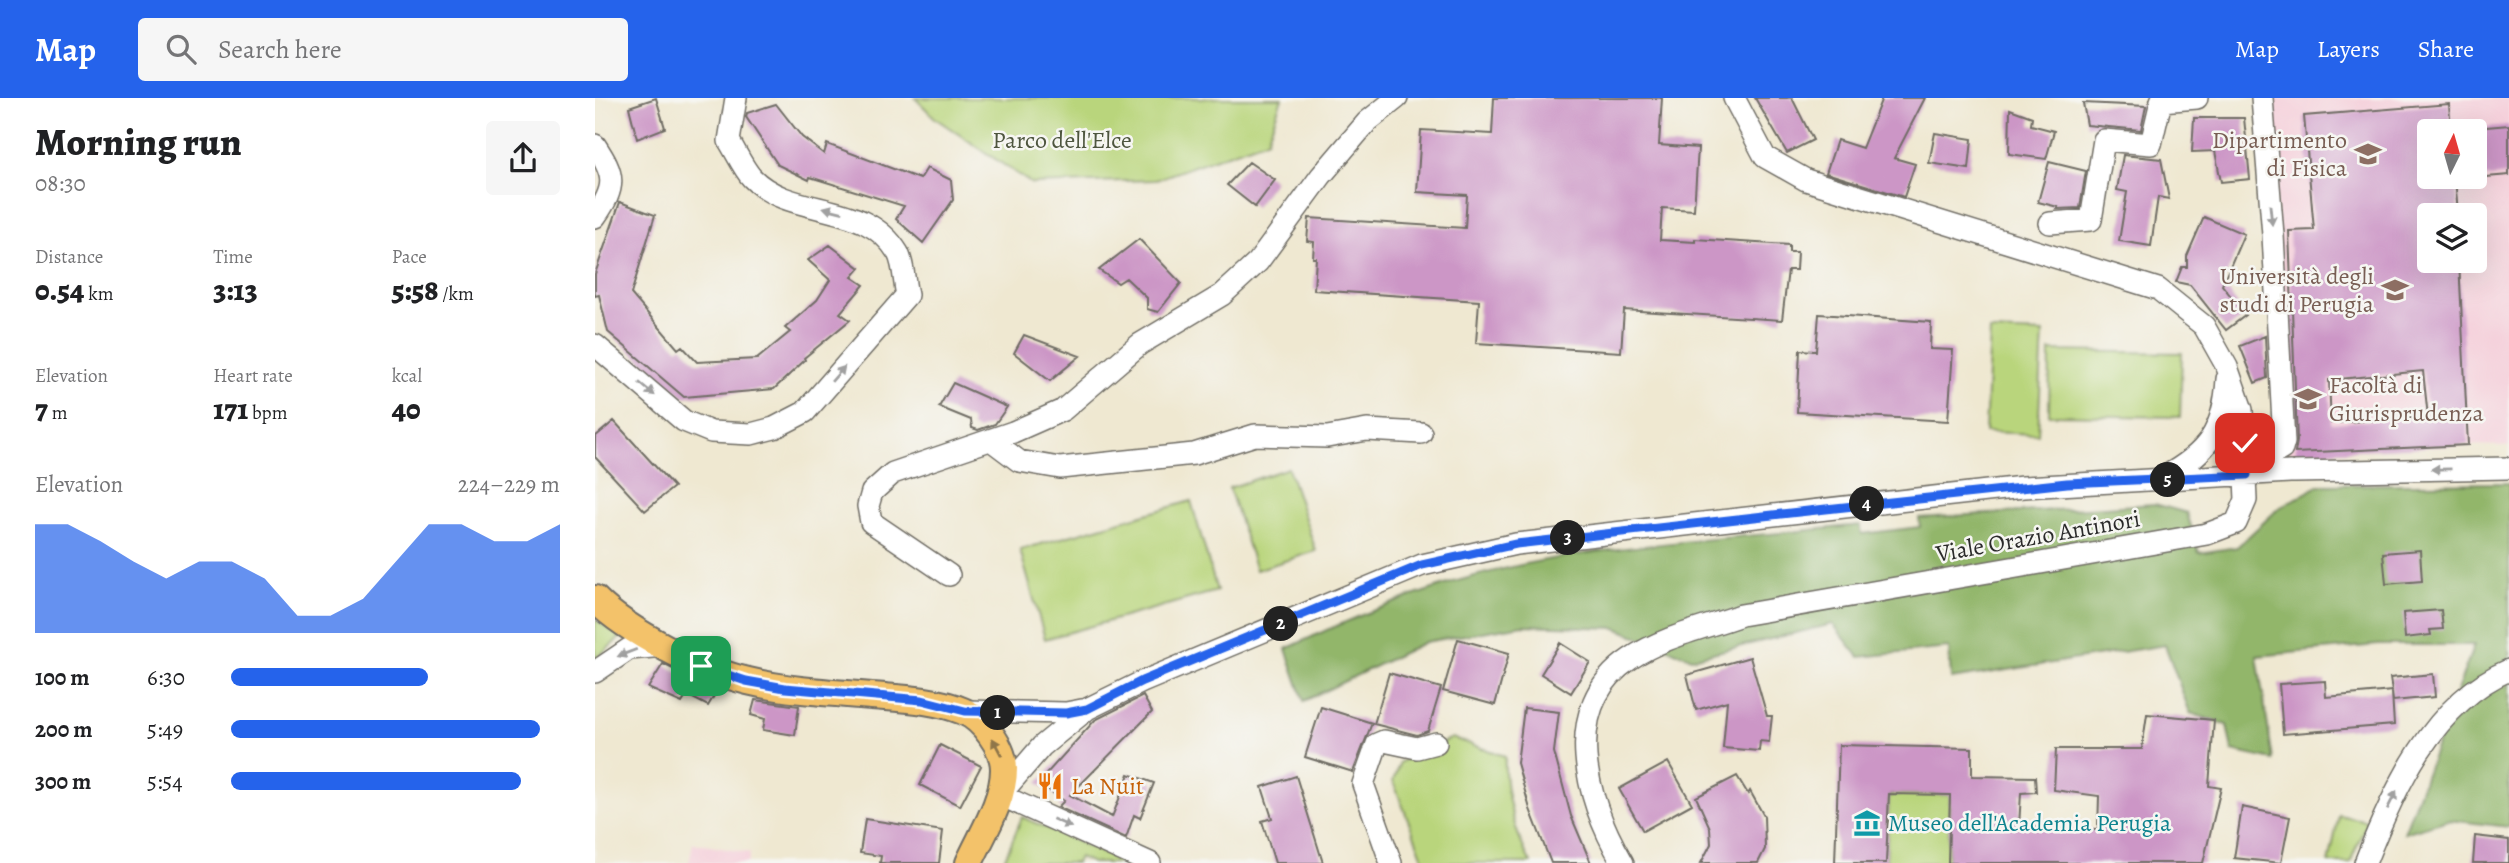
<!DOCTYPE html>
<meta charset="utf-8">
<style>
:root{--surface:#fff;--page:#f6f6f6;--text:#202124;--muted:#757577;--accent:#2563eb}
body{margin:0;font-family:Alegreya,serif;background:var(--page);color:var(--text);height:100vh;display:flex;flex-direction:column;font-size:26px;white-space:nowrap}
*{box-sizing:border-box;margin:0}
p{font-size:23px;color:var(--muted)}
.icon{flex:none;width:38px;height:38px;fill:none;stroke:currentColor;stroke-width:2;stroke-linecap:round;stroke-linejoin:round}
.map{position:relative;flex:1;overflow:hidden}
.side{display:flex;flex-direction:column;background:var(--surface);width:595px}
.side>*{flex:none}
.needle{width:46px;rotate:5deg}
.fabs{position:absolute;left:1822px;top:21px;display:grid;gap:14px}
.fabs a{display:grid;place-items:center;width:70px;height:70px;border-radius:7px;background:var(--surface);box-shadow:0 7px 28px #0002;font-size:35px}
.pin{position:absolute;display:grid;place-items:center;width:60px;height:60px;color:#fff;margin:-30px;border-radius:14px;box-shadow:0 4px 10px #0006}
.km{position:absolute;width:35px;height:35px;margin:-18px;border-radius:50%;background:#222;color:#fff;font-size:19px;line-height:35px;text-align:center}
.round{display:grid;place-items:center;flex:none;width:74px;height:74px;border-radius:7px;background:var(--page)}
.headline{display:flex;align-items:center;justify-content:space-between;height:119px;padding:0 35px}
h1{font-size:38px;font-weight:800;line-height:52px}
.metrics{display:grid;grid-template-columns:repeat(3,1fr);gap:10px;height:119px;padding:7px 35px}
.metrics div{display:grid;align-content:center}
.metrics b{font-size:30px;font-weight:800}
.metrics small{font-size:19px;font-weight:400}
.metrics p{font-size:19px}
.chart{height:196px;padding:14px 35px}
.chart p{display:flex;justify-content:space-between}
.chart svg{width:100%;height:126px;margin-top:7px;fill:var(--accent);opacity:.7}
ul{padding:0 35px;list-style:none;font-size:23px}
li{display:grid;grid-template-columns:112px 84px 1fr;align-items:center;height:52px}
li i{height:18px;border-radius:9px;background:var(--accent)}
header{display:flex;align-items:center;gap:42px;box-sizing:border-box;height:98px;padding:0 35px;background:var(--accent);color:#fff}
header strong{font-size:33px}
nav{display:flex;gap:38px;margin-inline-start:auto;font-size:24px}
.search{width:490px;height:63px;background:var(--page);display:flex;align-items:center;gap:18px;box-sizing:border-box;padding:0 24px;border-radius:7px;color:var(--muted);font-size:26px}
main{display:flex;flex:1;min-height:0}
.map>svg:first-child{display:block}
.built{fill:#f5cfda;fill-rule:evenodd}
.green{fill:#b9d57b;stroke:#728053;stroke-width:2}
.forest{fill:#92b66b;stroke:#5e704b;stroke-width:2}
.building{fill:#cc96c6;fill-rule:evenodd}
.lines{fill:none;stroke-linecap:round;stroke-linejoin:round}
.minor-casing{stroke:#706d65;stroke-width:24}
.major-casing{stroke:#706d65;stroke-width:30}
.minor{stroke:#fff;stroke-width:21}
.major{stroke:#f3c26a;stroke-width:26}
.oneway{fill:#a0a0a0}
.oneway2{fill:#8f764a}
.route-casing{stroke:#fff;stroke-width:14}
.route{stroke:#2563eb;stroke-width:9}
.labels{text-anchor:middle;stroke-width:5;stroke-linejoin:round;paint-order:stroke}
.park-label{font-size:24px;fill:#4e563f;stroke:#f6f6f2}
.education-label{font-size:24px;fill:#785e54;stroke:#f6f6f2;text-anchor:end}
.street-label{font-size:24px;fill:#2b2b2b;stroke:#f6f6f2}
.food-label{font-size:24px;fill:#c56008;stroke:#f6f6f2;text-anchor:start}
.culture-label{font-size:24px;fill:#0d838f;stroke:#f6f6f2;text-anchor:start}
</style>
<header>
<strong>Map</strong>
<div class="search"><svg class="icon" aria-label="search" viewBox="0 0 24 24"><circle cx="10" cy="10" r="6"/><path d="M15 15l6 6"/></svg>Search here</div>
<nav><a>Map</a><a>Layers</a><a>Share</a></nav>
</header>
<main>
<section class="side">
<div class="headline"><div><h1>Morning run</h1><p>08:30</p></div><a class="round"><svg class="icon" aria-label="share" viewBox="0 0 24 24"><path d="M12 15V3M7 8l5-5 5 5M5 13v7h14v-7"/></svg></a></div>
<div class="metrics">
<div><p>Distance</p><b>0.54<small> km</small></b></div>
<div><p>Time</p><b>3:13</b></div>
<div><p>Pace</p><b>5:58<small> /km</small></b></div>
</div>
<div class="metrics">
<div><p>Elevation</p><b>7<small> m</small></b></div>
<div><p>Heart rate</p><b>171<small> bpm</small></b></div>
<div><p>kcal</p><b>40</b></div>
</div>
<div class="chart"><p><span>Elevation</span>224–229 m</p>
<svg viewBox="0 0 160 44" preserveAspectRatio="none"><path d="M0 44V6L10 6L20 12L30 19L40 25L50 19L60 19L70 25L80 38L90 38L100 32L110 19L120 6L130 6L140 12L150 12L160 6V44z"/></svg>
</div>
<ul>
<li><b>100 m</b>6:30<i style="width:60%"></i></li>
<li><b>200 m</b>5:49<i style="width:94%"></i></li>
<li><b>300 m</b>5:54<i style="width:88%"></i></li>
</ul>
</section>
<div class="map">
<svg width="1914" height="765" viewBox="0 0 1914 765">
<rect width="100%" height="100%" fill="#f6f6f2"/>
<filter id="ink" filterUnits="userSpaceOnUse"><feTurbulence type="fractalNoise" baseFrequency=".0143" numOctaves="2"/><feDisplacementMap in="SourceGraphic" scale="14" xChannelSelector="R" yChannelSelector="G"/><feConvolveMatrix kernelMatrix="1 2 1 2 8 2 1 2 1" color-interpolation-filters="sRGB"/></filter>
<filter id="wash" filterUnits="userSpaceOnUse"><feTurbulence type="fractalNoise" baseFrequency=".00686" numOctaves="4" result="noise"/><feDisplacementMap in="SourceGraphic" scale="28" xChannelSelector="R" yChannelSelector="G"/><feGaussianBlur stdDeviation="1.57" result="paint"/><feColorMatrix in="noise" values="0 0 0 0 0 0 0 0 0 0 0 0 0 0 0 0 0 1.4 0 .05"/><feComposite in="paint" operator="in"/></filter>
<g filter="url(#wash)">
<rect width="100%" height="100%" fill="#efe8d1"/>
<path class="built" d="M1675 0H1914V348L1873 347 1694 355ZM1834 33H1880V79H1834ZM1834 117H1880V163H1834Z
M98 745 155 755 153 765H94Z"/>
<path class="green" d="M320 0H687L672 42 560 82 437 86 340 20Z
M1395 233 1448 235 1443 336 1390 334Z
M1455 253 1587 255 1585 319 1454 317Z
M693 370 721 453 661 472 634 390Z
M596 403 622 493 450 541 425 452Z
M0 521 26 539 0 561Z
M857 640 910 658C908 690 920 737 936 765H830L798 683 805 664Z
M1294 696 1355 697 1353 765H1291Z
M1744 717 1772 723 1755 765H1734Z
M427 719 530 765H497L484 759 481 765H408Z"/>
<path class="forest" d="M1914 385V729L1853 722 1809 735 1879 547H1783L1662 558 1678 662 1637 653 1632 627 1595 615 1570 547 1356 581 1354 550 1264 559 1238 526 1097 560 1021 530 928 527 830 544 709 603 691 551C746 524 802 502 859 484 987 445 1133 442 1265 427L1267 436 1325 429 1324 420 1560 406 1592 415 1604 455 1642 449 1684 410 1725 387Z"/>
<g id="blocks">
<path class="building" d="M61 0 70 30 42 41 34 9Z
M899 0H1067L1064 47 1103 50 1099 112 1067 110 1065 142 1100 144V141L1194 147V154H1202L1201 172H1193L1187 222 1029 212 1026 254 881 245 884 203 719 192 721 160H718L719 144 712 143 714 120 870 130 872 97 822 94 826 32 897 36Z
M1160 0H1197L1218 42 1192 55Z
M1287 0H1330L1299 60 1320 66 1309 99 1231 75 1242 42 1267 50Z
M1488 5 1551 8 1546 32 1492 27Z
M181 6 207 39 229 56 232 46 325 81 332 70 356 82 358 102 328 145 301 121 309 108 215 79 214 82 183 67 151 19 152 15Z
M1854 6 1856 33H1834V79H1860L1863 117H1834V163H1864L1873 347 1700 355 1702 343 1694 133 1719 132 1709 18ZM1828 273 1833 319 1736 325 1734 282Z
M1415 11 1437 19 1436 27 1459 33 1451 61 1414 56Z
M1599 20H1649L1655 81 1626 84 1620 53 1597 54Z
M1914 27V77L1880 80V30Z
M1340 35 1377 41 1374 71 1334 65Z
M1528 57 1566 61 1574 101 1563 99 1556 148 1524 143 1532 94 1522 92Z
M654 64 680 82 660 109 632 87Z
M1454 64 1491 73 1485 110 1462 111 1463 109 1443 104Z
M25 104 60 117 36 196 83 251 87 248 102 264 162 261 195 234 190 230 222 202 235 182 213 162 235 147 265 170 257 179 269 187 245 215 255 222 209 260 210 262 179 291 89 299 13 234 4 197 0 198V176Z
M1609 119 1649 136 1627 187 1651 217 1631 232 1595 187 1581 184 1587 169H1592V158Z
M544 141 586 185 563 214 552 211V200L531 180 523 185 504 172Z
M1224 216 1336 224 1335 251 1358 252 1353 323 1202 314 1205 252 1221 253Z
M429 237 485 258 455 283 419 255Z
M1670 238 1672 280 1660 285 1645 248Z
M358 285 412 309 400 326 383 332 377 330 376 322 344 309Z
M19 323 79 389 50 413 0 359V339Z
M1825 452 1827 483 1791 486 1788 455Z
M1846 512 1848 531 1835 532 1836 537 1810 540 1808 515Z
M863 541 914 555 900 607 848 593Z
M965 545 995 564 976 595 946 576Z
M1155 559 1172 618H1177L1174 644 1165 643 1164 653 1128 650 1132 603 1101 612 1092 577Z
M68 566 122 593 113 608 92 597 87 605 53 590Z
M794 575 846 590 833 633 822 637 779 626Z
M1838 576 1840 599 1798 603 1797 594 1799 627 1688 636 1684 586 1730 583 1731 599 1797 593 1795 580Z
M548 598 557 614 475 697 517 719 534 676 559 685 545 720 539 717 531 740 463 709 469 703 443 685 500 622Z
M160 602 204 608 200 637 168 632 170 621 156 617Z
M726 609 777 625 758 674 710 659Z
M929 610 964 614 959 654 976 718 996 765H956L935 711 922 665Z
M1552 616 1619 622 1614 688 1626 690 1608 765H1353L1355 697 1294 696 1291 765H1240L1244 647 1377 650V678L1440 679 1441 694 1426 695 1424 729 1503 732 1504 698 1459 692 1461 651H1547Z
M345 647 386 668 365 708 325 687Z
M1073 664 1097 706 1048 733 1024 691Z
M701 678 728 765H680L667 723 677 720 667 689Z
M1142 678 1153 696 1155 693 1169 718 1170 751 1163 765H1106L1116 746 1115 730 1101 699Z
M1647 709 1695 719 1686 765 1639 760Z
M270 721 348 733 344 765H285L286 758 265 755Z
M1880 738 1914 742V765H1878Z"/>
</g>
</g>
<g filter="url(#ink)">
<use href="#blocks" fill-opacity="0" stroke="#706d65" stroke-width="2"/>
<g class="lines">
<defs>
<path id="minor" d="M0 47C20 77 22 88 0 119
M1455 125 1496 122 1509 42 1556 46 1566 3 1602 0
M0 247 89 323 116 334 156 336 179 330 210 314 312 197C309 185 309 166 303 155 270 100 197 121 157 80 148 70 141 54 134 43L141 0
M396 342 424 363 465 370 599 356 660 337 732 339 772 332 826 335
M1651 361 1675 358 1687 351 1689 344 1678 137 1667 0
M1700 374 1914 370
M1569 379C1613 355 1629 332 1632 281
M354 477 276 424 273 408 277 394 298 375 418 334 468 312 545 246 627 197 663 164 726 78 772 24 802 0
M0 574 34 551 70 548
M491 612 447 648 405 697 555 765
M370 613 471 615 492 611 547 584 827 467 921 446 1428 389 1695 374
M796 765 768 686 782 646 789 643 822 650 841 645
M1028 765C992 704 963 609 1035 561 1067 539 1110 530 1146 517L1612 436 1641 425 1651 402 1647 312 1632 269 1609 228 1563 191 1211 82 1170 59 1139 0
M1770 765C1798 693 1838 604 1914 572"/>
<path id="major" d="M0 501C31 533 109 573 153 583 198 594 245 595 290 599 316 601 344 603 368 613 388 621 409 650 409 671 409 703 387 736 374 765"/>
</defs>
<use href="#minor" class="minor-casing"/>
<use href="#major" class="major-casing"/>
<use href="#minor" class="minor"/>
<use href="#major" class="major"/>
</g>
<defs><path id="oneway-solid" d="M-6-.8H1V-3.2L6.5 0L1 3.2V.8H-6Z" transform="scale(1.75)"/></defs>
<g class="oneway">
<use href="#oneway-solid" transform="translate(238 112) rotate(-165)"/>
<use href="#oneway-solid" transform="translate(1676 117) rotate(84)"/>
<use href="#oneway-solid" transform="translate(243 276) rotate(-49)"/>
<use href="#oneway-solid" transform="translate(52 291) rotate(40)"/>
<use href="#oneway-solid" transform="translate(1846 371) rotate(179)"/>
<use href="#oneway-solid" transform="translate(32 555) rotate(159)"/>
<use href="#oneway-solid" transform="translate(1797 702) rotate(-63)"/>
<use href="#oneway-solid" transform="translate(467 725) rotate(24)"/>
</g>
<use class="oneway2" href="#oneway-solid" transform="translate(402 649) rotate(-118)"/>
</g>
<g class="lines" filter="url(#ink)">
<defs>
<path id="route" d="M106 568 151 583 190 590 327 602 370 613 471 615 492 611 547 583 827 467 921 446 1231 411 1472 385 1652 377 1650 345"/>
</defs>
<use href="#route" class="route-casing"/>
<use href="#route" class="route"/>
</g>
<defs>
<symbol id="university-bare" viewBox="-9 -9 18 18"><path d="M0-5L7-2L0 1L-7-2ZM-4 1L0 2.5L4 1V4Q0 6-4 4Z" fill="#8d6e63" stroke="#f6f6f2" stroke-width="2.5" paint-order="stroke"/></symbol>
<symbol id="restaurant-bare" viewBox="-9 -9 18 18"><path d="M-5-6h1v4h1v-4h1v4h1v-4h1v5L-1.5 .5V6h-2V.5L-5-1ZM5-6V6H3V1.5H1.5Q1.5-4 5-6Z" fill="#e8710a" stroke="#f6f6f2" stroke-width="2.5" paint-order="stroke"/></symbol>
<symbol id="museum-bare" viewBox="-9 -9 18 18"><path d="M0-6L6-3V-2H-6V-3ZM-5-1h2V3h-2ZM-1-1h2V3h-2ZM3-1h2V3H3ZM-6 4H6V6H-6Z" fill="#0f9aa8" stroke="#f6f6f2" stroke-width="2.5" paint-order="stroke"/></symbol>
</defs>
<g fill-rule="evenodd">
<use href="#university-bare" x="1754" y="37" width="38" height="38"/>
<use href="#university-bare" x="1781" y="173" width="38" height="38"/>
<use href="#university-bare" x="1694" y="282" width="38" height="38"/>
<use href="#restaurant-bare" x="436" y="669" width="38" height="38"/>
<use href="#museum-bare" x="1253" y="706" width="38" height="38"/>
</g>
<g class="labels">
<g class="park-label">
<text x="467" y="50">Parco dell'Elce</text>
</g>
<g class="education-label">
<text x="1752" y="50">Dipartimento<tspan x="1752" dy="28">di Fisica</tspan></text>
<text x="1779" y="186">Università degli<tspan x="1779" dy="28">studi di Perugia</tspan></text>
<text x="1734" y="295" text-anchor="start">Facoltà di<tspan x="1734" dy="28">Giurisprudenza</tspan></text>
</g>
<g class="street-label">
<text transform="translate(1443 438) rotate(-10)" y="8">Viale Orazio Antinori</text>
</g>
<g class="food-label">
<text x="476" y="696">La Nuit</text>
</g>
<g class="culture-label">
<text x="1293" y="733">Museo dell'Academia Perugia</text>
</g>
</g>
</svg>
<div class="fabs">
<a><svg class="needle" viewBox="-14 -14 28 28"><path d="M0-13l5 13h-10z" fill="#e53935"/><path d="M0 13l5-13h-10z" fill="#757577"/></svg></a>
<a><svg class="icon" aria-label="layers" viewBox="0 0 24 24"><path d="M12 4l9 5-9 5-9-5zM3 14l9 5 9-5"/></svg></a>
</div>
<div class="pin" style="left:106px;top:568px;background:#1e9e55"><svg class="icon" aria-label="arrive" viewBox="0 0 24 24"><path d="M6 21V4h12l-3 4 3 4H6"/></svg></div>
<div class="pin" style="left:1650px;top:345px;background:#d93025"><svg class="icon" aria-label="check" viewBox="0 0 24 24"><path d="M5 12l5 5 9-10"/></svg></div>
<b class="km" style="left:403px;top:615px">1</b>
<b class="km" style="left:686px;top:526px">2</b>
<b class="km" style="left:973px;top:440px">3</b>
<b class="km" style="left:1272px;top:406px">4</b>
<b class="km" style="left:1573px;top:382px">5</b>
</div>
</main>
